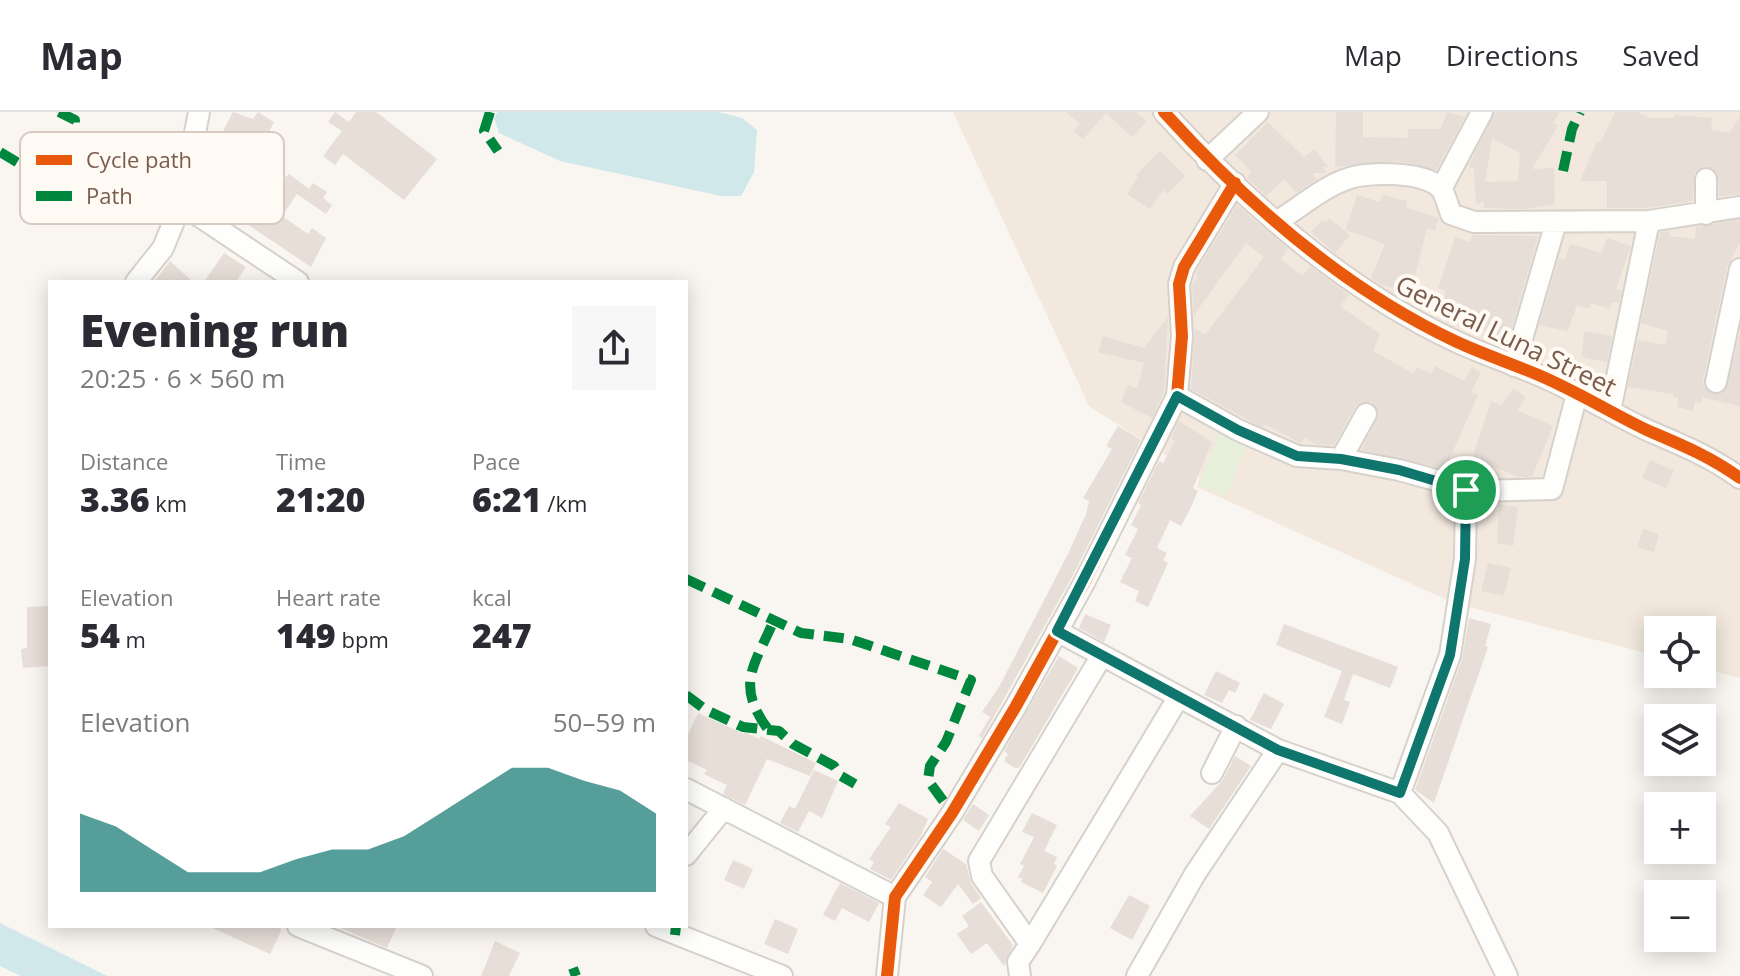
<!DOCTYPE html>
<meta charset="utf-8">
<style>
:root{--surface:#fff;--page:#f7f7f7;--text:#2b2b33;--muted:#7c7c81;--line:#e1e1e2;--accent:#0f766e}
body{margin:0;font-family:"Open Sans",sans-serif;background:var(--page);color:var(--text);height:100vh;display:flex;flex-direction:column;font-size:30px;white-space:nowrap}
*{box-sizing:border-box;margin:0}
p{font-size:26px;color:var(--muted)}
.icon{flex:none;width:44px;height:44px;fill:none;stroke:currentColor;stroke-width:2;stroke-linecap:round;stroke-linejoin:round}
.map{position:relative;flex:1;overflow:hidden}
.details{position:absolute;left:48px;top:168px;width:640px;height:648px;display:flex;flex-direction:column;background:var(--surface);border-radius:0px;box-shadow:0 4px 20px #0003}
.details>*{flex:none}
.buttons{position:absolute;left:1644px;top:504px;display:grid;gap:16px}
.buttons a{display:grid;place-items:center;width:72px;height:72px;border-radius:0px;background:var(--surface);box-shadow:0 4px 20px #0003;font-size:40px}
.pin{position:absolute;display:grid;place-items:center;width:68px;height:68px;color:#fff;margin:-34px;border:4px solid #fff;border-radius:50%;box-shadow:0 2px 8px #0007}
.round{display:grid;place-items:center;flex:none;width:84px;height:84px;border-radius:0px;background:var(--page)}
.summary{display:flex;align-items:center;justify-content:space-between;height:136px;padding:0 32px}
h1{font-size:44px;font-weight:800;line-height:60px}
.figures{display:grid;grid-template-columns:repeat(3,1fr);gap:12px;height:136px;padding:8px 32px}
.figures div{display:grid;align-content:center}
.figures b{font-size:34px;font-weight:800}
.figures small{font-size:22px;font-weight:400}
.figures p{font-size:22px}
.chart{height:224px;padding:16px 32px}
.chart p{display:flex;justify-content:space-between}
.chart svg{width:100%;height:144px;margin-top:8px;fill:var(--accent);opacity:.7}
header{display:flex;align-items:center;gap:48px;box-sizing:border-box;height:112px;padding:0 40px;background:var(--surface);border-bottom:2px solid var(--line)}
header strong{font-size:38px}
nav{display:flex;gap:44px;margin-inline-start:auto;font-size:28px}
.map>svg:first-child{display:block}
.residential{fill:#f2e8de}
.green{fill:#e7f0db}
.water{fill:#d0e8ea}
.building{fill:#e6ded7;fill-rule:evenodd}
.lines{fill:none;stroke-linecap:round;stroke-linejoin:round}
.minor-casing{stroke:#d7d1cb;stroke-width:24}
.minor{stroke:#fefefd;stroke-width:20}
.quiet{stroke:#00873e;stroke-width:10;stroke-dasharray:20 10;stroke-linecap:butt}
.cycleway-casing{stroke:#fffaf3;stroke-width:17}
.cycleway{stroke:#e8590c;stroke-width:12}
.route-casing{stroke:#fff;stroke-width:16}
.route{stroke:#0f766e;stroke-width:10}
.labels{text-anchor:middle;stroke-width:8;stroke-linejoin:round;paint-order:stroke}
.street-label{font-size:26px;fill:#7a5c4d;stroke:#fffaf3}
.key{fill:#fffaf3;stroke:#d7cbc1;stroke-width:2}
.key-label{font-size:22px;fill:#7a5c4d}
</style>
<header>
<strong>Map</strong>
<nav><a>Map</a><a>Directions</a><a>Saved</a></nav>
</header>
<div class="map">
<svg width="1740" height="864" viewBox="0 0 1740 864">
<rect width="100%" height="100%" fill="#f9f5f0"/>
<path class="residential" d="M953 0H1740V566L1702 556V518H1658V544L1454 491 1197 375 1200 365 1089 294Z"/>
<path class="green" d="M1221 317 1249 328 1226 384 1199 373Z"/>
<path class="water" d="M498 0H718L742 6 757 18 754 60 741 84H721L560 49 499 21 494 6Z
M0 811 107 864H21L0 854Z"/>
<path class="building" d="M233 0 253 7 258 0 274 10 252 53 279 71 289 62 309 77 313 71 327 80 323 86 332 93 326 102 297 82 282 104 308 122 312 116 326 126 311 155 238 106 241 102 223 90 242 64 210 44Z
M335 0 349 10 356 0H376L437 47 404 88 343 42 335 53 323 44 342 19 328 10Z
M1066 0H1136L1147 9 1132 25 1106 1 1083 27 1074 19 1080 12Z
M1336 0H1363V25L1408 26V17H1441L1447 0 1465 5 1436 58 1398 49 1335 55Z
M1495 0H1560L1553 11 1558 14 1532 57 1554 56 1555 92 1525 97 1484 96V90L1476 92 1474 56 1468 55ZM1492 26 1520 41 1518 69 1485 70Z
M1615 0H1638L1649 6H1674V3L1712 6 1711 18 1729 21 1740 5V82L1719 85 1718 61 1705 54 1694 61 1693 89 1648 96H1607V69H1580L1597 29 1601 30Z
M1268 10 1304 45 1314 37 1328 55H1322L1327 61H1314V65L1318 66 1296 81 1284 67 1266 84 1247 66 1251 59 1235 43Z
M1160 39 1185 64 1167 82 1163 78 1150 97 1127 82 1138 65 1136 63Z
M1357 83 1380 90 1382 83 1407 89 1406 96 1439 106 1435 119 1427 116 1411 180 1381 173 1371 166 1385 132 1346 118Z
M1237 93 1288 137 1281 147 1303 164 1310 154 1349 183 1340 194 1380 222 1373 239 1414 262 1417 255 1431 262 1435 254 1464 269 1472 255 1481 261 1471 280 1478 283 1445 357 1361 338 1379 303 1372 290 1360 291 1355 295 1334 333 1315 332 1305 326 1300 331 1265 312 1263 315 1254 311 1191 277 1195 216 1205 223 1264 145 1246 131 1194 203 1192 174 1197 165 1196 160Z
M1329 106 1350 123 1335 141 1311 120 1322 108 1325 110Z
M1740 108V131L1727 154 1703 268 1704 275 1713 282 1726 278 1740 220V294L1702 285 1701 292 1695 290 1693 299 1677 295 1679 286 1673 285 1674 282 1628 275 1638 228 1665 233 1668 219 1641 211 1660 120 1670 119 1669 124 1695 127 1696 115Z
M1472 123 1538 124 1508 229 1488 223 1489 220 1462 212 1461 215 1439 206 1446 179 1438 176 1455 125 1470 130Z
M1607 126 1631 134 1616 177 1622 178 1619 191 1612 190 1610 197 1591 191 1589 197 1577 193 1568 219 1539 213 1559 146 1565 148 1570 132 1602 141Z
M224 141 246 155 236 170H204Z
M170 149 193 170H154Z
M1168 205 1164 280 1152 306 1121 290 1128 273 1137 276 1144 251 1098 240 1103 224 1144 236Z
M1584 219 1612 224 1607 250 1582 245Z
M1513 276 1526 285 1517 298 1553 314 1532 365H1518L1493 354 1490 366 1467 363 1491 289 1501 294Z
M1179 309 1212 330 1193 376 1198 379 1191 395 1181 414 1170 408 1157 436 1167 441 1163 448 1168 451 1148 495 1135 489 1139 479 1120 470 1132 446 1125 443 1138 417 1131 413 1141 393 1138 391 1159 349 1163 351 1175 329 1171 326Z
M1118 314 1141 328 1072 465 982 626 979 624 990 605 982 600 999 575 1068 442 1086 402 1089 389 1083 386 1112 337 1106 334Z
M1650 348 1674 358 1666 376 1642 366Z
M1499 392 1518 395 1513 434 1497 431Z
M1643 417 1659 422 1654 440 1637 435Z
M1488 451 1511 456 1504 484 1481 479Z
M50 494V554L23 556 21 537 27 536V495Z
M1085 502 1111 513 1104 530 1079 516Z
M1469 506 1491 512 1485 534 1488 535 1434 691 1415 678 1462 547Z
M1284 512 1398 555 1390 576 1353 562 1344 588 1350 590 1342 612 1324 605 1342 559 1276 533Z
M1059 544 1078 556 1019 656H1015L1004 649 1008 642 1004 639Z
M1216 559 1240 571 1235 581 1229 578 1222 591 1204 583Z
M1264 581 1284 592 1271 617 1250 608Z
M698 601 744 622 745 620 759 627 761 624 816 651 810 664 767 647 745 693 723 682 727 673 704 662 707 658 686 648V627Z
M1235 644 1251 654 1209 717 1190 704 1223 668Z
M814 658 838 669 822 706 809 699 798 720 780 711 789 694 795 697Z
M899 691 928 707 921 723 891 768 870 757 874 750 869 747 891 715 885 712Z
M973 692 989 703 979 719 963 708Z
M1032 701 1057 713 1044 739 1057 745 1054 752 1057 754 1043 781 1021 770 1023 767 1018 765 1024 754 1020 752 1034 725 1022 720Z
M943 737 966 752 971 771 981 786 973 792 958 772 941 795 923 783 932 770 925 765Z
M733 748 753 757 744 777 724 768Z
M840 771 879 791 869 810 842 796 835 809 823 803Z
M1129 783 1150 794 1132 828 1110 816Z
M981 790 1013 833 1004 854 987 831 971 842 957 822 969 814 962 804Z
M775 807 798 817 788 842 764 832Z
M208 814H280L281 819 270 842Z
M336 814H397L387 836Z
M495 829 520 841 509 864H481Z"/>
<g class="lines">
<defs>
<path id="minor" d="M1164 0C1247 92 1344 177 1457 230 1483 242 1510 251 1536 262 1575 278 1611 301 1649 319 1682 333 1711 345 1740 366
M1207 48 1258 0
M1441 77 1482 0
M181 92 298 170
M1706 102V67
M1278 109C1299 96 1323 75 1347 67 1367 59 1429 59 1442 78 1446 85 1448 94 1451 102L1474 110 1649 109 1740 95
M136 170 163 136 181 92 199 0
M1514 254 1556 110
M1716 270 1740 157
M1177 284 1238 318 1297 344 1341 347 1399 358 1476 379 1552 377 1577 282
M1610 299 1649 109
M1341 347 1366 302
M1057 519 1278 638 1400 681 1438 721 1507 864
M1212 661 1236 614
M686 677 895 785
M1400 681 1450 543 1465 447 1466 378
M686 743 724 696
M298 814 422 864
M656 814 782 864
M1030 832 1178 586
M887 864 895 785 952 701 1016 594 1084 471 1177 284 1182 224 1179 172 1184 155 1235 71
M1020 864 1018 850 1030 832 982 764 979 749 1101 545
M1137 864 1195 762 1278 638"/>
</defs>
<use href="#minor" class="minor-casing"/>
<use href="#minor" class="minor"/>
<path class="quiet" d="M59 0 75 8 73 40 181 92
M490 0 484 19 498 39
M0 40 27 56 73 40
M1563 59 1572 17 1580 0
M686 467 801 521 850 527 971 568 946 630 930 654 928 668 952 701
M686 583 706 598 743 615 779 619 793 632 834 654 841 664 855 672
M767 616C735 571 755 553 774 508
M675 823 676 814
M573 856 576 864"/>
<defs>
<path id="cycleway" d="M1164 0C1247 92 1344 177 1457 230 1483 242 1510 251 1536 262 1575 278 1611 301 1649 319 1682 333 1711 345 1740 366
M1057 519 1278 638 1400 681 1450 543 1465 447 1466 378
M887 864 895 785 952 701 1016 594 1084 471 1177 284 1182 224 1179 172 1184 155 1235 71"/>
</defs>
<use href="#cycleway" class="cycleway-casing"/>
<use href="#cycleway" class="cycleway"/>
</g>
<g class="lines">
<defs>
<path id="route" d="M1177 284 1238 318 1297 344 1341 347 1399 358 1466 378 1465 447 1450 543 1400 681 1278 638 1057 519Z"/>
</defs>
<use href="#route" class="route-casing"/>
<use href="#route" class="route"/>
</g>
<g class="labels">
<g class="street-label">
<text transform="translate(1506 224) rotate(26)" y="9">General Luna Street</text>
</g>
</g>
<rect x="20" y="20" width="264" height="92" rx="12" class="key"/>
<rect x="36" y="43" width="36" height="10" fill="#e8590c"/>
<rect x="36" y="79" width="36" height="10" fill="#00873e"/>
<g class="key-label">
<text x="86" y="56">Cycle path</text>
<text x="86" y="92">Path</text>
</g>
</svg>
<div class="buttons">
<a><svg class="icon" aria-label="locate" viewBox="0 0 24 24"><circle cx="12" cy="12" r="6"/><path d="M12 2v4M12 18v4M2 12h4M18 12h4"/></svg></a>
<a><svg class="icon" aria-label="layers" viewBox="0 0 24 24"><path d="M12 4l9 5-9 5-9-5zM3 14l9 5 9-5"/></svg></a>
<a>+</a>
<a>−</a>
</div>
<div class="pin" style="left:1466px;top:378px;background:#1e9e55"><svg class="icon" aria-label="arrive" viewBox="0 0 24 24"><path d="M6 21V4h12l-3 4 3 4H6"/></svg></div>
<section class="details">
<div class="summary"><div><h1>Evening run</h1><p>20:25 · 6 × 560 m</p></div><a class="round"><svg class="icon" aria-label="share" viewBox="0 0 24 24"><path d="M12 15V3M7 8l5-5 5 5M5 13v7h14v-7"/></svg></a></div>
<div class="figures">
<div><p>Distance</p><b>3.36<small> km</small></b></div>
<div><p>Time</p><b>21:20</b></div>
<div><p>Pace</p><b>6:21<small> /km</small></b></div>
</div>
<div class="figures">
<div><p>Elevation</p><b>54<small> m</small></b></div>
<div><p>Heart rate</p><b>149<small> bpm</small></b></div>
<div><p>kcal</p><b>247</b></div>
</div>
<div class="chart"><p><span>Elevation</span>50–59 m</p>
<svg viewBox="0 0 160 44" preserveAspectRatio="none"><path d="M0 44V20L10 24L20 31L30 38L40 38L50 38L60 34L70 31L80 31L90 27L100 20L110 13L120 6L130 6L140 10L150 13L160 20V44z"/></svg>
</div>
</section>
</div>
